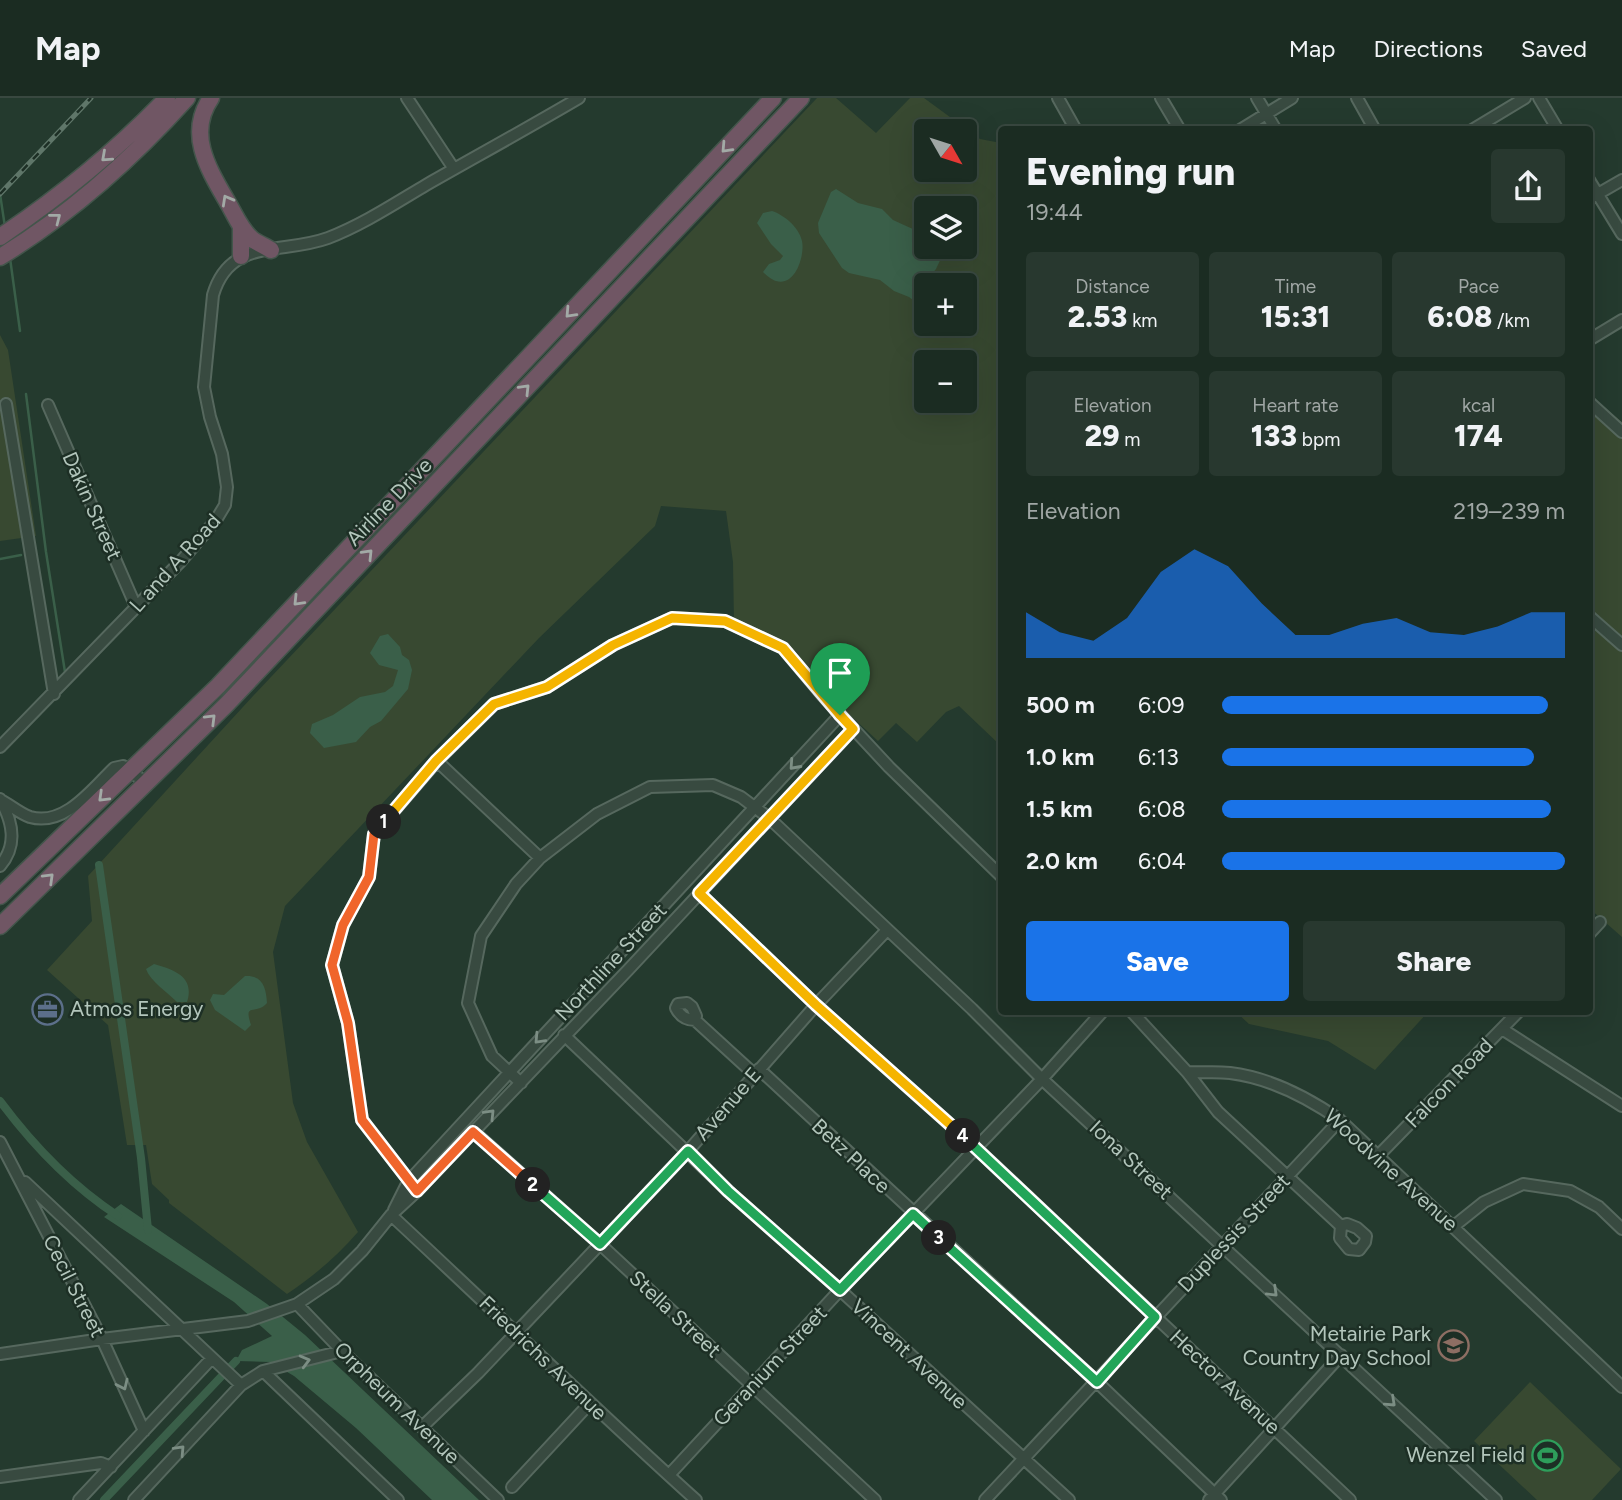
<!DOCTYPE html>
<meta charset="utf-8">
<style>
:root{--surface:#1b2c22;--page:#28382f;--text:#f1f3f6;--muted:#a0a7a5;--line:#394840;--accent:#1a73e8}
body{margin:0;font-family:Figtree,sans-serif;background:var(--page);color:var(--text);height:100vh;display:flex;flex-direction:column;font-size:26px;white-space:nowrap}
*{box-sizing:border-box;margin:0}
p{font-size:23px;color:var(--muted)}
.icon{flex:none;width:38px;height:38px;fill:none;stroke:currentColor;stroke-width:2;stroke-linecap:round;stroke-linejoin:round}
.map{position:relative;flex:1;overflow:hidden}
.details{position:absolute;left:998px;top:28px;width:595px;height:889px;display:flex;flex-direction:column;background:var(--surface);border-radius:7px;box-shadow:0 7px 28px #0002,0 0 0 2px var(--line)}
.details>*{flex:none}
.needle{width:46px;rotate:129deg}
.controls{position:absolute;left:914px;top:21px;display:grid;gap:14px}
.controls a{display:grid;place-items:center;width:63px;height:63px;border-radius:7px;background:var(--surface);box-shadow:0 7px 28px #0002,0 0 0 2px var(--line);font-size:35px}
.pin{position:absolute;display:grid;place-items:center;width:60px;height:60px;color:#fff;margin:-72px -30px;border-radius:50% 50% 50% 0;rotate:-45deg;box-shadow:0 0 7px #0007}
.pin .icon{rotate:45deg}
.km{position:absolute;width:35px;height:35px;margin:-18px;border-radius:50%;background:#222;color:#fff;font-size:19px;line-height:35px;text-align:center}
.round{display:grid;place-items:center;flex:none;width:74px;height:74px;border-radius:7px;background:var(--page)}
.overview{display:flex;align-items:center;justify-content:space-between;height:119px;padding:0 28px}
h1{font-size:38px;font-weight:800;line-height:52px}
.figures{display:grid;grid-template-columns:repeat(3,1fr);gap:10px;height:119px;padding:7px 28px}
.figures div{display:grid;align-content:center;border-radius:7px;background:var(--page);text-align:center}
.figures b{font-size:30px;font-weight:800}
.figures small{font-size:19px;font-weight:400}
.figures p{font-size:19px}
.chart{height:196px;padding:14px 28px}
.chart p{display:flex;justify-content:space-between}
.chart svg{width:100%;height:126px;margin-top:7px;fill:var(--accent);opacity:.7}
.primary-button{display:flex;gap:14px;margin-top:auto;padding:14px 28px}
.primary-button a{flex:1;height:80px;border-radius:7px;background:var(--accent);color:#fff;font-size:28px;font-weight:800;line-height:80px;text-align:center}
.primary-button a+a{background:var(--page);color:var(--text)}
ul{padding:0 28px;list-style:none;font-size:23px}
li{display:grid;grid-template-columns:112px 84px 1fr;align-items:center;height:52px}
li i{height:18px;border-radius:9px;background:var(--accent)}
header{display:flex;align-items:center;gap:42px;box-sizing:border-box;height:98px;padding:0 35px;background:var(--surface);border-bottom:2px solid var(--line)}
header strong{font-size:33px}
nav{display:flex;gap:38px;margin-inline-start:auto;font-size:24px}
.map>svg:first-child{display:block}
.green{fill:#384931;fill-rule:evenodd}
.water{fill:#3a5f49}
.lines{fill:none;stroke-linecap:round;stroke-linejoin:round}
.stream{stroke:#3a5f49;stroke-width:2.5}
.canal{stroke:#3a5f49;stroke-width:8}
.minor-casing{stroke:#56685e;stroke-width:14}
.highway-casing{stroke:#43554b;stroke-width:19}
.minor{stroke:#384a40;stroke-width:10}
.highway{stroke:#705664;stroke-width:16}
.rail-casing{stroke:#5f7669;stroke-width:5}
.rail{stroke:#1d2f25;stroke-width:2.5;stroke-dasharray:8;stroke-linecap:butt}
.oneway{stroke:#a2aaa6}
.oneway2{stroke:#7c8e84}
.split-1-casing{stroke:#fff;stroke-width:14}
.split-2-casing{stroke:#fff;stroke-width:14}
.split-3-casing{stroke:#fff;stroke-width:14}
.split-4-casing{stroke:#fff;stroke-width:14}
.split-5-casing{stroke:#fff;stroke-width:14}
.split-1{stroke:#f5b400;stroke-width:9}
.split-2{stroke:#f0652b;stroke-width:9}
.split-3{stroke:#22a559;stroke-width:9}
.split-4{stroke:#22a559;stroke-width:9}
.split-5{stroke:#f5b400;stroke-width:9}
.labels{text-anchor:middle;stroke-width:5;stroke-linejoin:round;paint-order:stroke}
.street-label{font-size:21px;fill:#b3c6bc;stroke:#1d2f25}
.poi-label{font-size:21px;fill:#b3c6bc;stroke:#1d2f25;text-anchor:end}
</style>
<header>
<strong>Map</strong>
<nav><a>Map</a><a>Directions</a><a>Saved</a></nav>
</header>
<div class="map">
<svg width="1622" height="1402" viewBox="0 0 1622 1402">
<rect width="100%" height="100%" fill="#243a2e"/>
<path class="green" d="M817 0H836L876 35 910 0H924L980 41 1001 45V648L959 608 946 614 917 644 896 625 878 643 838 606 795 553 765 535 734 524 733 464 726 413 661 408 655 428 539 540 285 808 273 854 293 1005 307 1044 358 1134C337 1158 314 1178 287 1196L169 1105V1102L152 1086 146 1047H127L108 927 47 872 92 823 88 778 253 598ZM926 33H964V72H926ZM926 110H964V149H926ZM926 187H964V226H926ZM926 264H964V303H926Z
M0 237 8 252 36 438 0 443Z
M1589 297 1622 324V839L1589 810Z
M1236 914H1428L1375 972 1328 943 1249 926Z
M1530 1284 1621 1371 1592 1402H1537L1474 1343Z"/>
<path class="water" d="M836 91 858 105 882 111 893 122 926 137V149H940L943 156 936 171 926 183V212L909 199 894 193 880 182 849 175 842 170 819 135 818 125 831 94Z
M772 113C784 117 799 129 802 143 805 156 796 189 776 183 772 182 766 177 763 174L769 166 780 162 783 158 771 146 757 125 763 115Z
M388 536 400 549 402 557 409 562 412 572 408 591 381 623 370 629 356 644 324 650 310 635 312 626 333 617 360 599 385 594 393 588 398 572 379 567 370 555 380 538Z
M154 866C175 872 195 879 187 904H177C167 894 150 883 146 871Z
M245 878C263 877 266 890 267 905 256 918 243 903 251 927L245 933 215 912 210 902 213 896 224 897Z
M121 1106 267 1206 305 1237 479 1402H432L356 1330 294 1278 270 1264 236 1263 242 1252 272 1238 234 1204 104 1119Z"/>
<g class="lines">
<path class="stream" d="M0 96 5 129
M10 160 20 233
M26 296 46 454 65 574
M0 461 21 457"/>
<path class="canal" d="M99 767 141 1060 148 1132
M0 1003C32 1046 72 1088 118 1118
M104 1402 236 1263"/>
<defs>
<path id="minor" d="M407 0 454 71
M1058 0 1076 32
M1161 0 1180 32
M1257 0 1276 32
M1357 0 1375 32
M1539 0 1558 32
M1240 32 1292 0
M1472 32 1525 0
M1589 82 1622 136
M1589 101 1622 82
M1589 242 1622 222
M1589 304 1622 334
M6 306 54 596
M48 307 136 509
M1589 518 1622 547
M0 649 181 463 216 422 225 407 227 389 222 356 210 319 204 289 213 197C230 139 282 157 328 140 362 127 394 106 426 87 477 58 528 30 579 0
M437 663 540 760
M0 701C13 724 18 747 0 768
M1 702C10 707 21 716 30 719 65 729 93 690 114 670L123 668 146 685
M699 795 816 907 975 1049 1350 1402
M1589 836 1600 824
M1132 914 1187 974C1201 974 1216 974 1230 975 1271 980 1307 999 1340 1022L1622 1289
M695 922C685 922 680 918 676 910L678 906 687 905 692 909 696 918 695 922 754 976
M1502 931 1622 1008
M564 937 728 1093 840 1192 1069 1402
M759 971 1097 1284 1221 1402
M1187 974 1218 1014 1341 1128
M521 985 492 958 468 905 481 838 516 786 540 760 597 716 650 689 713 687 741 699 769 720 972 911 1042 981 1496 1402
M473 1033 600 1146 875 1402
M0 1044 102 1241 144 1333
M1379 1057 1518 914
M25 1084 241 1287
M417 1093 362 1022 348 925 332 867 343 827 369 779 374 736 437 663 494 606 547 589 613 547 672 520 725 523 783 550 823 598 889 669 1001 778
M394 1112 408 1084 840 617
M391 1117C493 1212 593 1309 696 1402
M1347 1126 1357 1130 1366 1138 1365 1144 1359 1152 1349 1151 1340 1140 1341 1128Z
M1454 1128 1484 1104 1523 1086 1570 1093 1599 1109 1622 1131
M297 1206 342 1253 498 1402
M0 1256 102 1241 248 1223 297 1206 334 1181 362 1153 391 1117 417 1093 628 872 853 631
M263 1273 398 1402
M422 1329 478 1275 688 1053 816 907 887 832
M669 1377 840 1192 1042 981 1102 914
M0 1379 101 1365 111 1369
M512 1389 590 1305
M79 1402 212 1260
M134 1402 241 1287 263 1273 342 1253
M985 1402 1340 1022
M1209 1402 1341 1257"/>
<path id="highway" d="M211 0C186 36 209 72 228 105 235 117 241 132 252 141 257 145 265 148 271 152
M241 128V158
M0 139C61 98 116 53 167 0
M0 159C71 116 132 61 187 0
M0 798 218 588 773 0
M0 828 226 607 801 0"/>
</defs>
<use href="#minor" class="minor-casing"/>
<use href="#highway" class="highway-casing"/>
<use href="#minor" class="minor"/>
<use href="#highway" class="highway"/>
<defs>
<path id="rail" d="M0 96 91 0"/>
</defs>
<use href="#rail" class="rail-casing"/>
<use href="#rail" class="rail"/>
</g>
<defs><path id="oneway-chevron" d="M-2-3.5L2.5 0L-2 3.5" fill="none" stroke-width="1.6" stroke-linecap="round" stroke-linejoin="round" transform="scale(1.75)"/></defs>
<g class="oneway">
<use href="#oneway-chevron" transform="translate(726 50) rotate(133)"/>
<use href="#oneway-chevron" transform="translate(106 59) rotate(138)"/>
<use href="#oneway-chevron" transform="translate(227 102) rotate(-119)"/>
<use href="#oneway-chevron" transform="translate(56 120) rotate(-38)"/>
<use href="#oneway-chevron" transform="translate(570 215) rotate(133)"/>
<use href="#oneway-chevron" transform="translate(525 291) rotate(-46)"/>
<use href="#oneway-chevron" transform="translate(368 456) rotate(-46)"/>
<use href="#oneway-chevron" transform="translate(298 503) rotate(134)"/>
<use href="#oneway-chevron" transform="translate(211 621) rotate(-45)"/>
<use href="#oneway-chevron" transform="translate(103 699) rotate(136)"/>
<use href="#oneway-chevron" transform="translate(49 780) rotate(-44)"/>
</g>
<g class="oneway2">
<use href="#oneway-chevron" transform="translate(794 667) rotate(132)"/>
<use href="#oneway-chevron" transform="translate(539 941) rotate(133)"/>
<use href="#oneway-chevron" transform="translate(490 1016) rotate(-46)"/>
<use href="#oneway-chevron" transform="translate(1273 1194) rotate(44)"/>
<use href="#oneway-chevron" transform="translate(305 1263) rotate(-15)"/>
<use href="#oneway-chevron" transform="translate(123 1287) rotate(65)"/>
<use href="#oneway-chevron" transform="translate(1391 1304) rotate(43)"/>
<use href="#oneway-chevron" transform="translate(180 1352) rotate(-47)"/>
</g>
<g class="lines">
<defs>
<path id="split-1" d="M384 724 436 663 494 606 547 589 613 547 672 520 725 523 783 550 840 617"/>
<path id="split-2" d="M384 724 374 736 369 779 343 827 332 867 348 925 362 1022 417 1093 473 1034 533 1087"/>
<path id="split-3" d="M533 1087 600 1146 688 1053 728 1093 840 1192 913 1116 939 1140"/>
<path id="split-4" d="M939 1140 1097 1284 1155 1219 963 1038"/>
<path id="split-5" d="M840 617 853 631 699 795 816 907 963 1038"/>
</defs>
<use href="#split-1" class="split-1-casing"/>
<use href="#split-2" class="split-2-casing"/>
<use href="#split-3" class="split-3-casing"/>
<use href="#split-4" class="split-4-casing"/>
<use href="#split-5" class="split-5-casing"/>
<use href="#split-1" class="split-1"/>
<use href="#split-2" class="split-2"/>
<use href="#split-3" class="split-3"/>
<use href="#split-4" class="split-4"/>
<use href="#split-5" class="split-5"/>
</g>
<defs>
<symbol id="office-ring" viewBox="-11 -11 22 22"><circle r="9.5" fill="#1d2f25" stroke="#5c6f8a" stroke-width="1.5"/><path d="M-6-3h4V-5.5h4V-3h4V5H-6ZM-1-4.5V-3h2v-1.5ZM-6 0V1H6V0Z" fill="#5c6f8a"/></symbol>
<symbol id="school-ring" viewBox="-11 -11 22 22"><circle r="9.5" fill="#1d2f25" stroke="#8d6e63" stroke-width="1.5"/><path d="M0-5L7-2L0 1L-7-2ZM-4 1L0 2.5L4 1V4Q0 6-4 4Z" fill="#8d6e63"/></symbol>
<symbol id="stadium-ring" viewBox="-11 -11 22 22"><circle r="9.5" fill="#1d2f25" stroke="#2e9e5b" stroke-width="1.5"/><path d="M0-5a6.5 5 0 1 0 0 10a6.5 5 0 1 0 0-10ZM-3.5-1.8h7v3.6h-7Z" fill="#2e9e5b"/></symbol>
</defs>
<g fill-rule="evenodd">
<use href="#office-ring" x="30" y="894" width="35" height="35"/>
<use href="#school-ring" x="1436" y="1230" width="35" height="35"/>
<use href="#stadium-ring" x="1530" y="1340" width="35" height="35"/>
</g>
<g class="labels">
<g class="street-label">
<text transform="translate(389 404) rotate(-46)" y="7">Airline Drive</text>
<text transform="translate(92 408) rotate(66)" y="7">Dakin Street</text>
<text transform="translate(175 465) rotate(-48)" y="7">L and A Road</text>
<text transform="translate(611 864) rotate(-47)" y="7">Northline Street</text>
<text transform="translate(1449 985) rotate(-46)" y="7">Falcon Road</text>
<text transform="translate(728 1006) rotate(-49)" y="7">Avenue E</text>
<text transform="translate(851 1058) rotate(43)" y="7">Betz Place</text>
<text transform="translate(1131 1062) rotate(43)" y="7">Iona Street</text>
<text transform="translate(1391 1072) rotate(42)" y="7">Woodvine Avenue</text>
<text transform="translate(1234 1135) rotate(-47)" y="7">Duplessis Street</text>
<text transform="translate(74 1188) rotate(63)" y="7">Cecil Street</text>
<text transform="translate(675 1216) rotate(43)" y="7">Stella Street</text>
<text transform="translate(909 1256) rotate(43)" y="7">Vincent Avenue</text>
<text transform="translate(543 1260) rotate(44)" y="7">Friedrichs Avenue</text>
<text transform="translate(770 1268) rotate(-47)" y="7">Geranium Street</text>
<text transform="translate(1225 1284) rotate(43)" y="7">Hector Avenue</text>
<text transform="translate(397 1305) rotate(44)" y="7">Orpheum Avenue</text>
</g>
<g class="poi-label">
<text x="70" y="918" text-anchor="start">Atmos Energy</text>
<text x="1431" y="1243">Metairie Park<tspan x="1431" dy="24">Country Day School</tspan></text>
<text x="1525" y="1364">Wenzel Field</text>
</g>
</g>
</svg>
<div class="controls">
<a><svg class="needle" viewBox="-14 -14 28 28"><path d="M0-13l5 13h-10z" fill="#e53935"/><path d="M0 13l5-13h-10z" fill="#a0a7a5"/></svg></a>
<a><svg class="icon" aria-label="layers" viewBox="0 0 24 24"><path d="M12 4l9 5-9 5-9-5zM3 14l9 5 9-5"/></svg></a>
<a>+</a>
<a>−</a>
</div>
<div class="pin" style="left:840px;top:617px;background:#1e9e55"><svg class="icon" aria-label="arrive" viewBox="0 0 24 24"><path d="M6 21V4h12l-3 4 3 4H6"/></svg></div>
<b class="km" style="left:384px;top:724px">1</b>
<b class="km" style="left:533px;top:1087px">2</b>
<b class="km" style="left:939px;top:1140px">3</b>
<b class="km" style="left:963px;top:1038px">4</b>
<section class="details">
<div class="overview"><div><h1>Evening run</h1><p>19:44</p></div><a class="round"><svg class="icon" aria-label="share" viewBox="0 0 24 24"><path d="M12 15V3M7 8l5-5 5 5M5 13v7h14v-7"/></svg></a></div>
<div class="figures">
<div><p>Distance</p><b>2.53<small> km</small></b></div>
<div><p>Time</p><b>15:31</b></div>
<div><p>Pace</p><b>6:08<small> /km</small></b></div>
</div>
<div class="figures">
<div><p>Elevation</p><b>29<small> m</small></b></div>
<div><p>Heart rate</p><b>133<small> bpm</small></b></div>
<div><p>kcal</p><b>174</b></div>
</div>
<div class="chart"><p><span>Elevation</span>219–239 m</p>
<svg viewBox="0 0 160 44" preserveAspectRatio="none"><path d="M0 44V28L10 35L20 38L30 30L40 14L50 6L60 12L70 25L80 36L90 36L100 32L110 30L120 35L130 36L140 33L150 28L160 28V44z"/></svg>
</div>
<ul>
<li><b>500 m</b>6:09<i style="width:95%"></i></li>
<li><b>1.0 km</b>6:13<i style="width:91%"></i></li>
<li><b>1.5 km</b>6:08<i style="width:96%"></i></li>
<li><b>2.0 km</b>6:04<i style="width:100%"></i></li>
</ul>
<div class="primary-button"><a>Save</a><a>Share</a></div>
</section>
</div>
